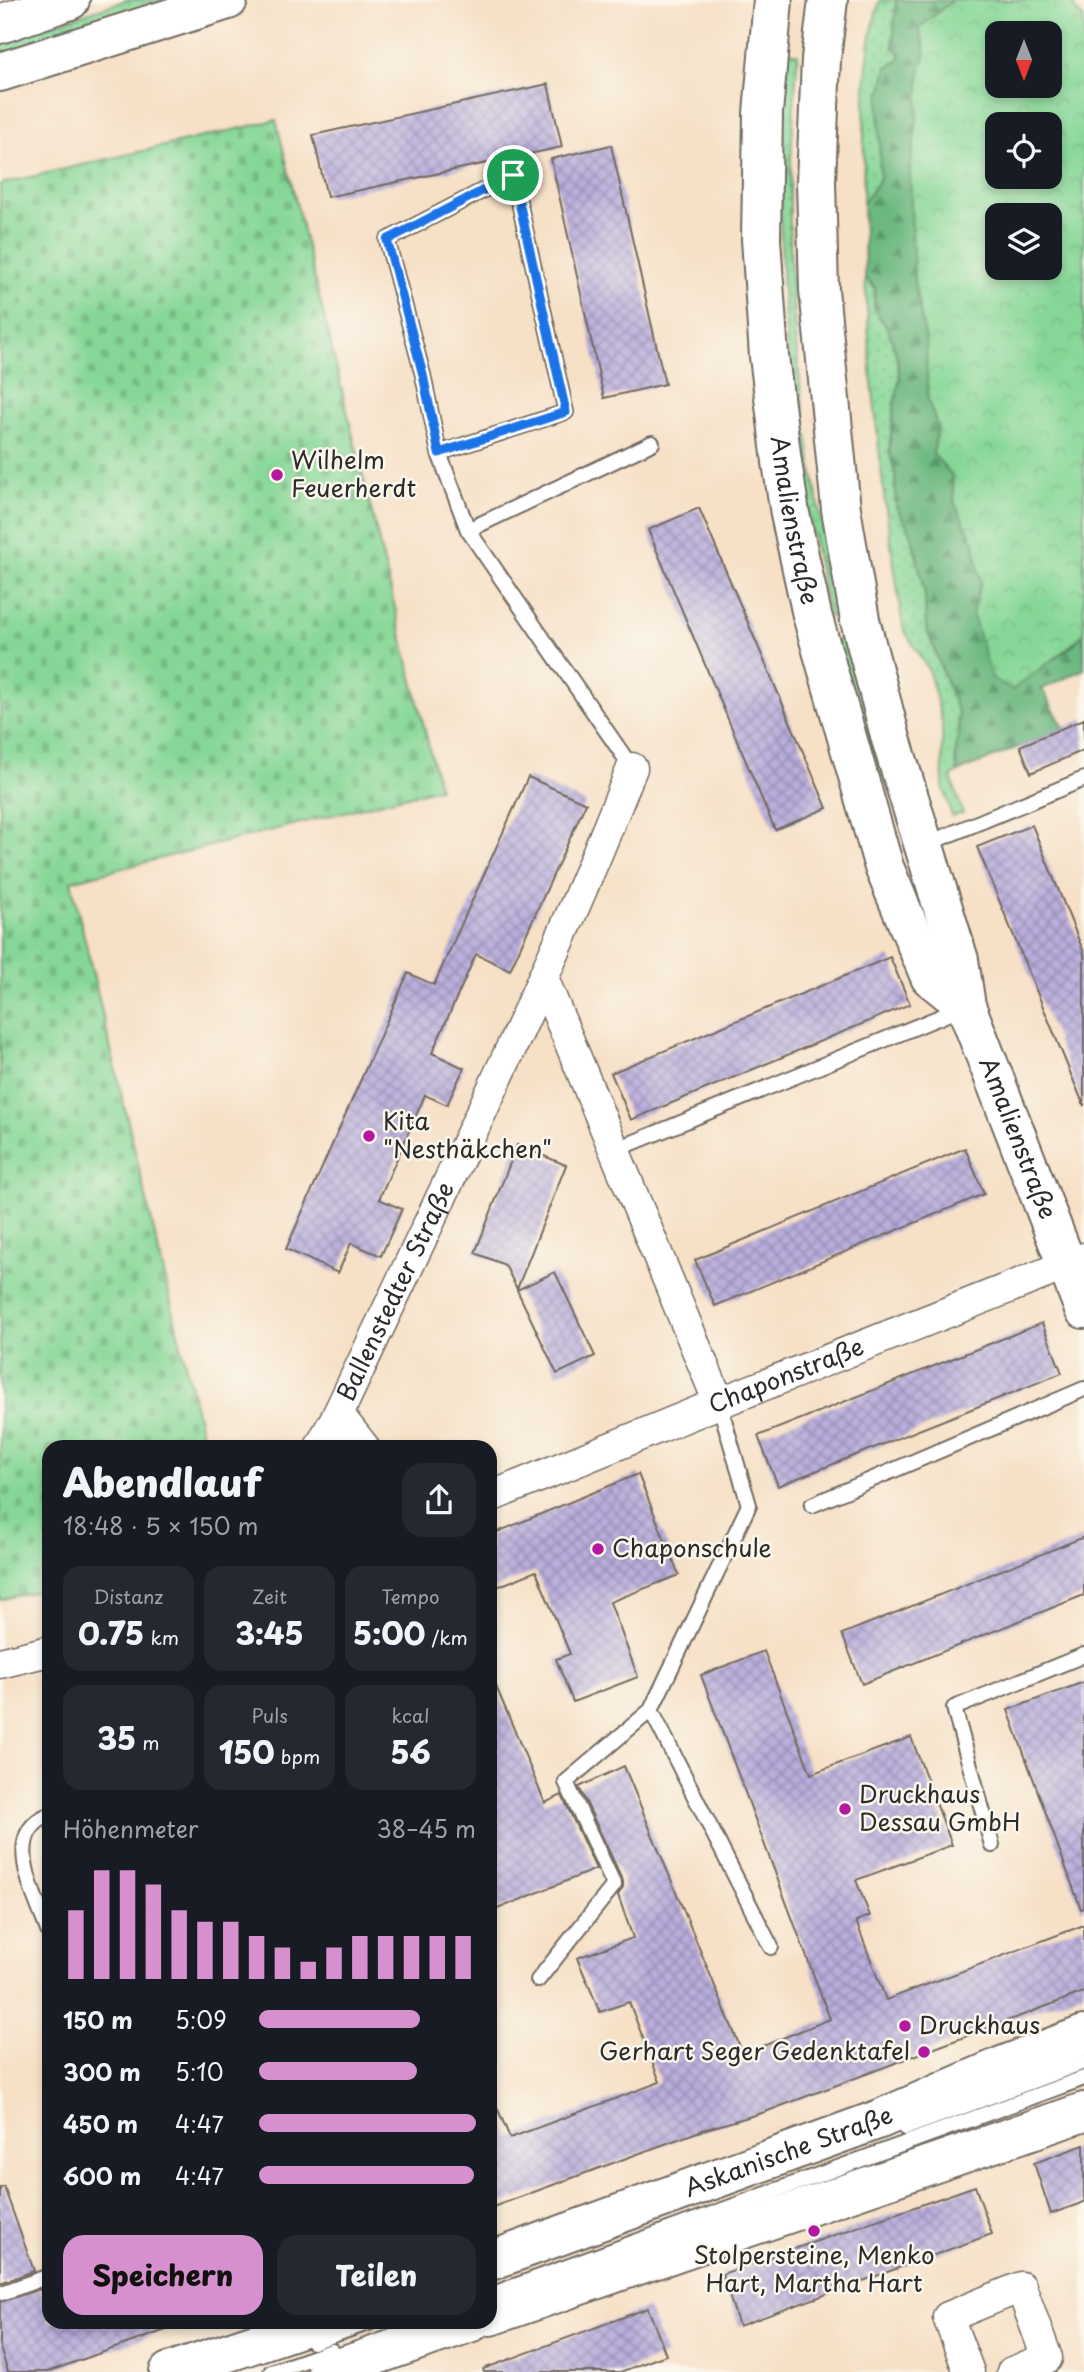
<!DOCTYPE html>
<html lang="de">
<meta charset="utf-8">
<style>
:root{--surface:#171b24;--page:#242831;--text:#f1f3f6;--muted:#9ea1a6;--accent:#d690ce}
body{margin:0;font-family:"Playpen Sans",sans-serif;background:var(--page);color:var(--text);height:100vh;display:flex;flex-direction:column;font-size:26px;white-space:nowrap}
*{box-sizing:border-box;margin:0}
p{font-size:23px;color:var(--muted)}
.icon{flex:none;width:38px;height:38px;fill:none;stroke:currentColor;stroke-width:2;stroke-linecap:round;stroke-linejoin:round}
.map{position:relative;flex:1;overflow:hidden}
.side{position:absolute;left:42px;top:1440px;width:455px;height:889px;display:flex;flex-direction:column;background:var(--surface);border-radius:21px;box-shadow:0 4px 10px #0003}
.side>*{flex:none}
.needle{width:46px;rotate:180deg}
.buttons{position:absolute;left:985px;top:21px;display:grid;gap:14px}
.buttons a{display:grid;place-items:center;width:77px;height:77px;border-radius:14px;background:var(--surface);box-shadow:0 4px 10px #0003;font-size:35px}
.pin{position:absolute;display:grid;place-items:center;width:60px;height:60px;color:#fff;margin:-30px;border:4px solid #fff;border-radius:50%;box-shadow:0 2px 7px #0007}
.round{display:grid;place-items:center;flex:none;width:74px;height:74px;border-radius:21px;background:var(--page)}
.headline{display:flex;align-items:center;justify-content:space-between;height:119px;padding:0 21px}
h1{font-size:38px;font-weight:800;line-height:52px}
.figures{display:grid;grid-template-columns:repeat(3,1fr);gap:10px;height:119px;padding:7px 21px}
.figures div{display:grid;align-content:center;border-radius:18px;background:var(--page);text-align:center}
.figures b{font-size:30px;font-weight:800}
.figures small{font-size:19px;font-weight:400}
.figures p{font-size:19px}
.chart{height:196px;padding:14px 21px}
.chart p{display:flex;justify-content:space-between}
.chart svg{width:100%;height:126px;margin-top:7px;stroke:var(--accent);stroke-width:6}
.primary-button{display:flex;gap:14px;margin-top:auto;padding:14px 21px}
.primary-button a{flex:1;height:80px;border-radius:21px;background:var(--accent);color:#111;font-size:28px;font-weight:800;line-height:80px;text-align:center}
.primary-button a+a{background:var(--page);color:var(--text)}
ul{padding:0 21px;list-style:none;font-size:23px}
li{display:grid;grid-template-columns:112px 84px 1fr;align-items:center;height:52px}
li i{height:18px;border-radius:9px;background:var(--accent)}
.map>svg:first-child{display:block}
.grass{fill:url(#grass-dots);stroke:#588161;stroke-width:2}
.forest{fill:url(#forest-firs);stroke:#4c7256;stroke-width:2}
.cemetery{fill:url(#cemetery-stones);stroke:#588161;stroke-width:2}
.park{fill:url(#park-crowns);stroke:#588161;stroke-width:2;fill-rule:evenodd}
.building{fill:url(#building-cross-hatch)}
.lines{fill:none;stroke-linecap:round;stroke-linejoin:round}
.service-casing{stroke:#726a61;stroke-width:18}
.minor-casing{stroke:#726a61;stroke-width:33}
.secondary-casing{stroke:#726a61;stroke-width:42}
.service{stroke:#fff;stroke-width:14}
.minor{stroke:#fff;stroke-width:30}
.secondary{stroke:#fff;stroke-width:38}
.route-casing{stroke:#fff;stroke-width:14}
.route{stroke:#1a73e8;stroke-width:9}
.poi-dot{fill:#b5179e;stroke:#fbf7ec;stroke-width:2.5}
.labels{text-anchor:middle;stroke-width:5;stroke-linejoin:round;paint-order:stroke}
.poi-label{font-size:24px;fill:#2b2b2b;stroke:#fbf7ec;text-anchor:start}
.street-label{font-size:24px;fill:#2b2b2b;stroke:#fbf7ec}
</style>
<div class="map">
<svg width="1084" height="2372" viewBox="0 0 1084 2372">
<defs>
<pattern id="grass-dots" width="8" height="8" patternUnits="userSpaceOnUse" patternTransform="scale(1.75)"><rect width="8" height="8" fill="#86d797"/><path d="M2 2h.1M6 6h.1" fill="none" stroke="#74b982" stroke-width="1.8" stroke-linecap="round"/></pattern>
<pattern id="forest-firs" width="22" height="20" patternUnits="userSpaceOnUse" patternTransform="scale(1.75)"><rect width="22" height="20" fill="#6cb880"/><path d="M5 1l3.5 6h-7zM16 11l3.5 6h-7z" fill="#599669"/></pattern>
<pattern id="cemetery-stones" width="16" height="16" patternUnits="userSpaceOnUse" patternTransform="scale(1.75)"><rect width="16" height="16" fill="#86d797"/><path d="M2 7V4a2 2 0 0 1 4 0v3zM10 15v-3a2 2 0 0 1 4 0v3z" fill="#74b982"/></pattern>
<pattern id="park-crowns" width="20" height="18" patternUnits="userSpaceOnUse" patternTransform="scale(1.75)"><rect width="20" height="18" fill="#86d797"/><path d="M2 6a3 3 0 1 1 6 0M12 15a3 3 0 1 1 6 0" fill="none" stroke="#74b982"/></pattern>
<pattern id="building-cross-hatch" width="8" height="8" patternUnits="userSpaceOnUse" patternTransform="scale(1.75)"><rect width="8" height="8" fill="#b9addc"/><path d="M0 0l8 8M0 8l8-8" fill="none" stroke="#978db3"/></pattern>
</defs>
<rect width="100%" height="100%" fill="#fbf7ec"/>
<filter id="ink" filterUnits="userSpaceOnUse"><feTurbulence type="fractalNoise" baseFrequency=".0143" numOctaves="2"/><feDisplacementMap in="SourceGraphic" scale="14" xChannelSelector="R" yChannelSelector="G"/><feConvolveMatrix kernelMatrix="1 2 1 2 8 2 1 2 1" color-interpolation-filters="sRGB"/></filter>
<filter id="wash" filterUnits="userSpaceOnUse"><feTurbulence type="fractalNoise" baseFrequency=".00686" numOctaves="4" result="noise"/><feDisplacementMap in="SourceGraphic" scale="28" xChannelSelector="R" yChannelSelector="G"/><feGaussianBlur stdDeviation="1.57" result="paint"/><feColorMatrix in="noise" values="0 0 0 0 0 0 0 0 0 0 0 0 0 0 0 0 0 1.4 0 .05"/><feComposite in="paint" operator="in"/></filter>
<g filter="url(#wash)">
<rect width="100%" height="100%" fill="#f6e0c6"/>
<path class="grass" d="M127 0H172L0 55V41Z
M880 0H896L893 47 901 53 881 147 880 179 863 203C865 141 860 58 880 0Z
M786 51 798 54C794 103 790 153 790 203 788 341 810 480 842 615L829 617C788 429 770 244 786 51Z
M865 277 875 288 874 309 888 329 896 354 900 378 895 401 889 450 895 472 896 507 911 532 925 593 926 627 958 713 959 732 955 756 958 772 951 777 963 813 952 816 943 786 942 722 935 693 928 669 903 628 884 495 871 373Z
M847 637 885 779 882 788 876 785 835 641Z"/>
<path class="forest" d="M896 0H953L919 28 926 54 920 70 917 121 910 172 914 282 926 340 928 400 938 427 933 454 952 475 955 504 974 542 981 583 972 613 1041 666 1071 647 1084 633V669L1042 689 1064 728 958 772 955 756 959 732 958 713 926 627 925 593 911 532 896 507 895 472 889 450 895 401 900 378 896 354 888 329 874 309 875 288 865 277 863 203 880 179 879 102 887 67 898 61 901 53 893 47Z"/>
<path class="cemetery" d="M276 120 439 788 71 881 205 1447H49V1588L0 1600V184Z"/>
<path class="park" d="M953 0H1073L1075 10 1084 19V633C1063 655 1035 671 1012 690L992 678 972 613 981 583 974 542 955 504 952 475 933 454 938 427 928 400 926 340 914 282 910 172 917 121 920 70 926 54 919 28ZM998 33H1050V86H998ZM998 124H1050V177H998ZM998 215H1050V268H998Z"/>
<g id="blocks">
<path class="building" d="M548 84 562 147 327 197 313 135Z
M611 145 665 384 604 398 551 159Z
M699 508 827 808 775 830 648 530Z
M1084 719V750L1031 773 1020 746Z
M528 777 586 803 510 970 476 954 432 1053 464 1068 447 1105 425 1095 379 1199 402 1209 381 1256 351 1243 338 1273 286 1249 408 973 434 985Z
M1032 825 1084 953V1106L977 847Z
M890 957 910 1004 631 1120 611 1073Z
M517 1145 566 1165 517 1289 505 1265 475 1253Z
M965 1148 984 1194 715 1306 695 1260Z
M555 1272 595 1356 557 1374 517 1290Z
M1042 1323 1062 1373 778 1486 758 1436Z
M638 1474 679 1575 610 1602 638 1677 573 1702 556 1659 570 1654 536 1571 490 1590V1535Z
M1084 1537V1595L862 1684 842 1634Z
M764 1651 811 1774 911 1737 952 1845 856 1880 870 1916 856 1921 886 2000 1084 1925V1992L765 2112 703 2130 490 2208V2091L510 2138 660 2082 629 2002 600 2012 577 1958 633 1938 618 1895 623 1887V1881L579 1787 624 1766 743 2054 830 2019 701 1675Z
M490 1672 545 1803 562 1795 596 1869 490 1912Z
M1084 1682V1908L1081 1909 1008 1710Z
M1084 2145V2202L1051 2214 1034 2163Z
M975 2186 992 2234 739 2326 722 2274Z
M4 2187 34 2271 0 2283V2188Z
M40 2289 49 2314V2322H176L177 2326 47 2372H8L0 2348V2302Z
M648 2308 666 2355 620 2372H484L483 2369Z"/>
</g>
</g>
<g filter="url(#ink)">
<use href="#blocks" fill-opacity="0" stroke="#726a61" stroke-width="2"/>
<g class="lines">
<defs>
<path id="service" d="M439 453 566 412 513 175 387 240 423 375 439 453 468 530 632 768
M468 530 652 443
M924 845 1084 779
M615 1150 962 1008
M812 1505 1084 1389
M651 1710 771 1947
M49 1815C0 1834 37 1899 49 1933
M992 1845 954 1708 1084 1655
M538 1980 614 1885 566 1782 651 1710 749 1505 719 1403
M905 2128 1084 2062
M2 2293 49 2276
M490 2295 1084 2078
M313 2342 371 2322
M271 2372 332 2351"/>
<g id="minor">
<path d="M543 978 719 1403"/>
<path d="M338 1414 364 1447"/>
<path id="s1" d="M320 1447 338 1414C439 1200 545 988 632 768"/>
<path id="s2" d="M490 1497 719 1403 1084 1258"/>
<path d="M0 1663 49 1651"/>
<path d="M969 2372 948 2317 1021 2287 1047 2358 1012 2372"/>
</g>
<g id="secondary">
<path id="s3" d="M773 0 763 113 761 239 769 356 782 462 790 514 812 615 884 867 930 977 966 1006"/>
<path id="s4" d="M828 0 821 59 816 182 819 290 841 509 860 620 891 739 959 960 966 1006 1084 1309"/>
<path d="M0 24 70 0"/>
<path d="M0 72 228 0"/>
<path id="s5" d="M490 2261 880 2119 1002 2066 1084 2035"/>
<path d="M490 2316 1084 2112"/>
<path d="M169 2372 318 2322"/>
<path d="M327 2372 472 2322"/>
</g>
</defs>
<use href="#service" class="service-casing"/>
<use href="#minor" class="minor-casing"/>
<use href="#secondary" class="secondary-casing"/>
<use href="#service" class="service"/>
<use href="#minor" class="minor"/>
<use href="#secondary" class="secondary"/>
</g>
</g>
<g class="lines" filter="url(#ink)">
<defs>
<path id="route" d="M513 175 566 412 439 453 423 375 387 240Z"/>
</defs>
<use href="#route" class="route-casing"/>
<use href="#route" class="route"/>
</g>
<g class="poi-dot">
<circle cx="277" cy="475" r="7"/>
<circle cx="369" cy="1136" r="7"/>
<circle cx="598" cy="1549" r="7"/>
<circle cx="845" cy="1809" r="7"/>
<circle cx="905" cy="2026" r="7"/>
<circle cx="924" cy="2052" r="7"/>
<circle cx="814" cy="2231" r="7"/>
</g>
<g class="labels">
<g class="poi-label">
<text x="291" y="469">Wilhelm<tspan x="291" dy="28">Feuerherdt</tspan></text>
<text x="383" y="1130">Kita<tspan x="383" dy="28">"Nesthäkchen"</tspan></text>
<text x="612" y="1557">Chaponschule</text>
<text x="859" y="1803">Druckhaus<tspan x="859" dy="28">Dessau GmbH</tspan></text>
<text x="919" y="2034">Druckhaus</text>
<text x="910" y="2060" text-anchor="end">Gerhart Seger Gedenktafel</text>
<text x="814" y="2264" text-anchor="middle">Stolpersteine, Menko<tspan x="814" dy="28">Hart, Martha Hart</tspan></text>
</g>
<g class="street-label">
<text dy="8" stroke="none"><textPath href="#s3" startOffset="523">Amalienstraße</textPath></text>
<text dy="8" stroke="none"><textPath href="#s4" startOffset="1166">Amalienstraße</textPath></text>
<text dy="8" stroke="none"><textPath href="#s1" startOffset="173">Ballenstedter Straße</textPath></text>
<text dy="8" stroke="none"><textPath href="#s2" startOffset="320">Chaponstraße</textPath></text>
<text dy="8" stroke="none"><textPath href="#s5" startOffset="318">Askanische Straße</textPath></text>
</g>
</g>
</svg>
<div class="buttons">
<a><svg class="needle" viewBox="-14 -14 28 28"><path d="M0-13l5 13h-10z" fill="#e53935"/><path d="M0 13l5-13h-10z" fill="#9ea1a6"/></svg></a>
<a><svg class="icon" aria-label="locate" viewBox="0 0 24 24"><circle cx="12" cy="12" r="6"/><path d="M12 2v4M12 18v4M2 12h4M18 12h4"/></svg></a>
<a><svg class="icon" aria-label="layers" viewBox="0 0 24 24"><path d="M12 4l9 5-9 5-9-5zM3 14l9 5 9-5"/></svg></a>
</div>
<div class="pin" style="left:513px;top:175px;background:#1e9e55"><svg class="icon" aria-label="arrive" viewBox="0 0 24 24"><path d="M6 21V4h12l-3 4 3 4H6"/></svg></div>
<section class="side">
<div class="headline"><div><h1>Abendlauf</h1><p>18:48 · 5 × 150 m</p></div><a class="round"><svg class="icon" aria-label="share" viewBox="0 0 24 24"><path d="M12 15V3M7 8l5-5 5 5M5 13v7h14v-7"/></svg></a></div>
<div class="figures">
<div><p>Distanz</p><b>0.75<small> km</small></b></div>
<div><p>Zeit</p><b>3:45</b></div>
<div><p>Tempo</p><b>5:00<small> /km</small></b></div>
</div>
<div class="figures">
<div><b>35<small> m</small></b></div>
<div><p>Puls</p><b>150<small> bpm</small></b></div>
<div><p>kcal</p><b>56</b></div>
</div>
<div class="chart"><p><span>Höhenmeter</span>38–45 m</p>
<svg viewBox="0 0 160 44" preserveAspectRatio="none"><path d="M5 44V20M15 44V6M25 44V6M35 44V11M45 44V20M55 44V24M65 44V24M75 44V29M85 44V33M95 44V38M105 44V33M115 44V29M125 44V29M135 44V29M145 44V29M155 44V29"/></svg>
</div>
<ul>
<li><b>150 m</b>5:09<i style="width:74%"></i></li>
<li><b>300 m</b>5:10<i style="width:73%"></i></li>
<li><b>450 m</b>4:47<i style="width:100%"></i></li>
<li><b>600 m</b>4:47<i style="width:99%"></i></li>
</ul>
<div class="primary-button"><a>Speichern</a><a>Teilen</a></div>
</section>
</div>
